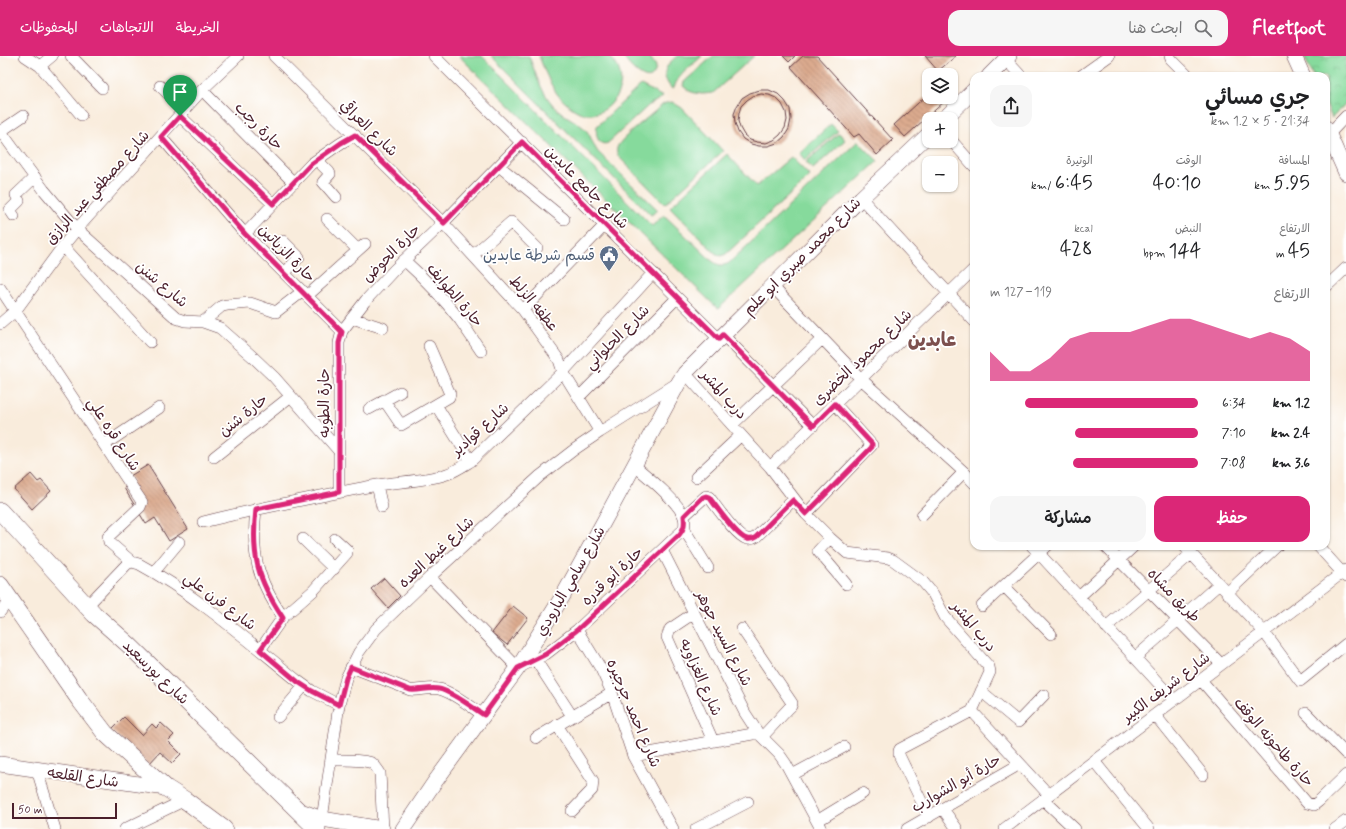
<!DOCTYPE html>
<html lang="ar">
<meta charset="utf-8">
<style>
:root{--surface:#fff;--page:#f6f6f6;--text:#202124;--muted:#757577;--accent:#db2777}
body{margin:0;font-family:Mynerve,"Playpen Sans Arabic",sans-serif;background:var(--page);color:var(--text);direction:rtl;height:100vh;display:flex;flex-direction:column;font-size:15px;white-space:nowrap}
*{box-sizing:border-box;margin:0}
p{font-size:13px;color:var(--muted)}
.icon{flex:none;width:22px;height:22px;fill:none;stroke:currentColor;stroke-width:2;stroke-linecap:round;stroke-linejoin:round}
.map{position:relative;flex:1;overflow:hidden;direction:ltr}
.side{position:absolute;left:970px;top:16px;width:360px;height:478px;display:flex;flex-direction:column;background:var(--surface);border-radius:12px;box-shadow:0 1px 3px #0004;direction:rtl}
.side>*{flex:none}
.controls{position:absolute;left:922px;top:12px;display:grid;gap:8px}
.controls a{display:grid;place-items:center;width:36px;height:36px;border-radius:8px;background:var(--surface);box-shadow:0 1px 3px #0004;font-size:20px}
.scale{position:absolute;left:12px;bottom:10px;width:105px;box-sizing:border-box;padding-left:4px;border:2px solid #4a1f2b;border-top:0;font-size:11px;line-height:14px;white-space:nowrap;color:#4a1f2b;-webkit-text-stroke:3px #fff;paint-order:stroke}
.pin{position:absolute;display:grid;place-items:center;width:34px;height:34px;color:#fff;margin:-41px -17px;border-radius:50% 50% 50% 0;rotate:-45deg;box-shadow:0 0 4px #0007}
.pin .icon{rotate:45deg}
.round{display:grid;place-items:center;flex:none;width:42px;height:42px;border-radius:12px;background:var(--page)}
.summary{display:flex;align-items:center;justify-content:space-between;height:68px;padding:0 20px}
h1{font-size:22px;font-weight:600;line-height:30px}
.metrics{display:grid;grid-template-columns:repeat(3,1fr);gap:6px;height:68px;padding:4px 20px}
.metrics div{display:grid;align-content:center}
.metrics b{font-size:20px;font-weight:600}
.metrics small{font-size:11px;font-weight:400}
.metrics p{font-size:11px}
.chart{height:112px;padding:8px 20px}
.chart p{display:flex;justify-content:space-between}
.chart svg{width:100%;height:72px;margin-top:4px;fill:var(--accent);opacity:.7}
.cta{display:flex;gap:8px;margin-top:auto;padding:8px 20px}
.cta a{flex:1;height:46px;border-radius:12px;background:var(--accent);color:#fff;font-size:16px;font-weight:600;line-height:46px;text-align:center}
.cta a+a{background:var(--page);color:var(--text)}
ul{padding:0 20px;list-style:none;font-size:13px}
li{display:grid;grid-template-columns:64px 48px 1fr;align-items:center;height:30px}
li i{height:10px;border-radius:5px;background:var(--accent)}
header{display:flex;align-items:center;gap:24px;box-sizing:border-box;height:56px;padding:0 20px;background:var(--accent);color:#fff}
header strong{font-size:19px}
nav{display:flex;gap:22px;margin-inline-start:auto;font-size:14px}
.search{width:280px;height:36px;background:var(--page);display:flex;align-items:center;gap:10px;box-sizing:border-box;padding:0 14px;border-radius:12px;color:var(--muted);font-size:15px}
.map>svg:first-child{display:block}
.green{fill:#86da9c;stroke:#687c64}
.park{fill:url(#park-crowns);stroke:#687c64}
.building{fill:url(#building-back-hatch);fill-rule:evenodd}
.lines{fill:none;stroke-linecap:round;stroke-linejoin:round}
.street-casing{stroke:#643e46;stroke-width:12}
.secondary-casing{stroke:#643e46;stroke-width:16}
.primary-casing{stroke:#643e46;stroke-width:18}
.street{stroke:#fff;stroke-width:11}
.secondary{stroke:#fff;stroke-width:15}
.primary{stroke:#fff;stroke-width:17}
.route-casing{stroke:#fff;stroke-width:8}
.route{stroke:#db2777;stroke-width:5}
.labels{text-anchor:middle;stroke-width:3.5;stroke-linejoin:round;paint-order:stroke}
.street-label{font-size:15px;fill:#4a1f2b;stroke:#fff}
.service-label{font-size:15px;fill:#4e5e75;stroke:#fff;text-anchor:end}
.district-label{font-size:19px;font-weight:bold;fill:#7d504e;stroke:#fff}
</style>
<header>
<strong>Fleetfoot</strong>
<div class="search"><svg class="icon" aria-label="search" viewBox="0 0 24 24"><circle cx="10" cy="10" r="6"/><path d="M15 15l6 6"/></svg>ابحث هنا</div>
<nav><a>الخريطة</a><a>الاتجاهات</a><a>المحفوظات</a></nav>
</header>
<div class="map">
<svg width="1346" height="773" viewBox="0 0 1346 773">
<defs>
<pattern id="park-crowns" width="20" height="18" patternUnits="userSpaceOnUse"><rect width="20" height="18" fill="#86da9c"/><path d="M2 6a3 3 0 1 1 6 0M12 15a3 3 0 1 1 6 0" fill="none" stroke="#75bb87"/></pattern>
<pattern id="building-back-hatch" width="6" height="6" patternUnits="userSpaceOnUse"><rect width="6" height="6" fill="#dbaa8e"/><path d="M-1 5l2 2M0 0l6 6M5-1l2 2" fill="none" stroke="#b48a74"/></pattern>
</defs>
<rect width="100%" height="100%" fill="#fff"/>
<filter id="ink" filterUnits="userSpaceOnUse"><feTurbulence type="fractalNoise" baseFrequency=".025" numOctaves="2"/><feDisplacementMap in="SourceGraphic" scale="8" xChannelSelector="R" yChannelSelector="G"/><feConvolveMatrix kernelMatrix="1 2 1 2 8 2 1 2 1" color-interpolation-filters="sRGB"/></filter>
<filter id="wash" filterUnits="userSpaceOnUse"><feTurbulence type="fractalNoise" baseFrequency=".012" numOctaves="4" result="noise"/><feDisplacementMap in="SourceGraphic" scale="16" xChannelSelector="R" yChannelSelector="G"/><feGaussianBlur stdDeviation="0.9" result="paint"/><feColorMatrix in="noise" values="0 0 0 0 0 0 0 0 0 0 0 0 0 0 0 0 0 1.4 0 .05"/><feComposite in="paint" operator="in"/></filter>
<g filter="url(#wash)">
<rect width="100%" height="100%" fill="#f9ecdc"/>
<path class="green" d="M459 0H482L652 170 664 159 711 204C717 209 722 211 729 207L858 85 878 105 718 253Z
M491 0H529C536 19 542 40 558 54 566 61 576 65 584 72 591 78 592 88 598 96L658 154 651 159Z
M539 0H609C625 15 624 33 610 49 605 54 596 59 588 58 577 58 565 47 558 39 549 27 544 13 539 0Z
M623 0H649L656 10C653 37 628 10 623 0Z
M677 0H702C693 9 677 19 674 32L672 33C660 19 664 11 677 0Z
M713 0H754L713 37 702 38 695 37 689 35 683 30 684 26Z
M641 29 663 41 649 49 608 87C598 91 595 78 597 70Z
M672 46 682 52 723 95 665 148 619 101C617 98 616 95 617 92 619 83 654 57 662 49L666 47Z
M831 68 838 75 805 104 799 97Z
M839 77 845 84 813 113 806 106Z
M727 98 757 130 791 101 810 120 726 198 721 200 715 197 670 151Z"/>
<path class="park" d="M1304 0H1346V47L1332 62 1326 48V20H1313Z"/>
<g id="blocks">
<path class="building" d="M783 0H795L789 6Z
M803 0H817L893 84 877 99 859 78 854 81 791 11Z
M925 0H956L938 15Z
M760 34H769L778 38 785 45 790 53 791 63 789 73 784 81 777 87 768 90H759L751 88 743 83 738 76 735 67 734 58 737 50 742 42 750 37ZM761 38 769 39 776 42 782 48 786 56 787 64 785 72 780 79 774 84 766 87 757 86 750 84 744 79 740 72 738 65 739 57 741 50 747 44 753 40Z
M929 37V41H943L946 44 905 81 894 69Z
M148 409 188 473 169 485 155 462 146 468 124 432 134 426 130 420Z
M31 418 38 426 41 424 51 435 32 453 14 433Z
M384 522 400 540 388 552 371 533Z
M513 550 528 562 507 589 492 577Z
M124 661 142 679 152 668 156 672 161 667 174 679 168 685 181 698 172 707 160 696 148 709 111 674Z"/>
</g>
</g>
<g filter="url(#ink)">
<use href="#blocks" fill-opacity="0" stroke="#643e46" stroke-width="1"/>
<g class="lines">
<defs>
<path id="street" d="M25 0 40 10 52 0
M71 0 102 32
M274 0 443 167 523 254 559 304 563 316 600 376
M434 0 719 283
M1170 0 1171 3 1188 20
M1006 4 1021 20
M40 10 81 59
M1081 20 1109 0
M160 30 185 54
M202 34 294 127
M180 60 273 148
M0 74 10 88 44 134 77 173 176 262 185 265 203 266 220 272 253 301 274 321 339 395
M1 75 23 60
M161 81 245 178
M1326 81 1346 60
M951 84 974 110
M317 104 329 116 330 118 323 126 336 141
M499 110 564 163
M861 142 974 265
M14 160 10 154 19 145 16 139 35 121
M327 163 358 194
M283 185 299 201 285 217
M63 190 150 286
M473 199 511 166 537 192
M404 204C424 222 443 242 460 264 467 274 474 285 481 295
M772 230 861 323 964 416 974 427
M1326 231 1346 212
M0 232 142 446 140 451 108 481 109 486 132 506
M307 240 365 188
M523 254 605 169
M352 262 383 272
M203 266 222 250 227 249 250 247 276 256 303 235
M0 268 16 254 63 190 77 173 202 34 238 0
M342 275 245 178 311 108 341 87 355 79
M723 279 813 370
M685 317 770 411 806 458 830 482 847 497 888 502 893 504 923 526 933 538 945 561 989 611 990 616 972 655 900 693 899 695V699L929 761
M579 341 677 242
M384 344 401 369 449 341 450 338 429 290
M436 349 471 405
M369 353 400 336
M732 369 822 283
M104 389 159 352
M214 401 291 340
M635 410C648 421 678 445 684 461 685 465 685 469 684 473L708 512
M770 411 974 213
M696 421 741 379
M377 429 382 451
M339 436V287L342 275 366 244 394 214 443 167 522 86
M256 453C251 499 257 523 283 561
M806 458 872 389 835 348
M922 459 964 416
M684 460 706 440 709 441C716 450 737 481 747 483 751 484 753 483 756 481L793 444
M203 466C259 452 315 441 372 430 397 425 423 426 447 418 456 415 463 410 471 405L563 316 653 217
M830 482 818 495 846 528
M303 483 334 513
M1032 490 1174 644
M1105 490 1221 608
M1184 490 1264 576 1300 625 1346 588
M1318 490 1346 521
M662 494 745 657 758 677 779 698 786 708 821 773
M154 516 179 486
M430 521 518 612 546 598 577 574 684 473
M1004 530 1051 578
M1227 537 1277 490
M1079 541 1134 490
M87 550 127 508 132 506 139 508C198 540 247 584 298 625L312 635 339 649
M982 550 1047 490
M0 556 9 544
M694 557 670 573 667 581 713 685
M1106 571 1191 498
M742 573 792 647 791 650 789 652 762 681
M577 574 601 613 612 637 633 700 673 773
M260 594 283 561 313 535 347 497V494L335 483
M1135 602 1219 528
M535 603 572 660
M351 611 410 634C420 635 430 631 439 633 451 635 473 652 483 659
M1201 624 1307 747 1314 749 1319 745 1346 719
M981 635 1018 666 1044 639
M972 655 1049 739
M1306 657 1346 698
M1155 659 1203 719
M278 661 304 630
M557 669 593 725 592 734 572 755
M536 682 612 637
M633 700 758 677
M331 704C341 704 363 703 372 707 376 710 378 714 380 717L383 773
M1094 705 1149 773
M37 714 55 773
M792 719 844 691
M1043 743 1075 773
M943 753 957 773
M322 763 339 649 346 622 359 596 376 573 430 521 540 420 575 393 600 376 679 326
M817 765 863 737
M125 773 185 744
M696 773 748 746
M907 773 1020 708
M1004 773 1346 514
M1335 773 1346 765"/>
<path id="secondary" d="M1294 0 1303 20
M989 20 1009 0
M944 63 974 34
M1326 72 1346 117
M0 708 166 732
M298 754 322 763 382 773
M403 773 434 727 518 612 564 538 609 456 679 326 685 317 861 142 929 78"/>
<path id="primary" d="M0 455 94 558 129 589 317 773
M0 529 79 643 105 677 166 732 185 744 224 773"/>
</defs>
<use href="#street" class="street-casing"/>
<use href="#secondary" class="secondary-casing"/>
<use href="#primary" class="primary-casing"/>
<use href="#street" class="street"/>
<use href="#secondary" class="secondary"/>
<use href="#primary" class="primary"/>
</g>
</g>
<g class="lines" filter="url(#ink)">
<defs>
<path id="route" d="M180 60 273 148 311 108 341 87 355 79 444 167 522 86 719 283 723 279 813 370 835 348 872 388V391L806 458 793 444 756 481C753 483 751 484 747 483 737 481 716 450 709 441L706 440 703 441 684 460C685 469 684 473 679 479L577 574 546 598 518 612 484 659C473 652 451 635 439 633 429 631 420 635 410 634L351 611 346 622 339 649 312 635 298 626 260 594 283 562C257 523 251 499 256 453L339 436V287L342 276 245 178 161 81Z"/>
</defs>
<use href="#route" class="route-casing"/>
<use href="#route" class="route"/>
</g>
<defs>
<symbol id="civic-pin" viewBox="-11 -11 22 30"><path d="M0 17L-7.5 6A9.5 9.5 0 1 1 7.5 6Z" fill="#5c6f8a" stroke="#fff"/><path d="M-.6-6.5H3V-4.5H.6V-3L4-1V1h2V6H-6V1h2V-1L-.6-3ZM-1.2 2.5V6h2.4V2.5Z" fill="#fff"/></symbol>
</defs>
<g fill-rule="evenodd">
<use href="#civic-pin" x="598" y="188" width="22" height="30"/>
</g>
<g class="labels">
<g class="street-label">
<text transform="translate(259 70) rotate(45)" y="5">حارة رجب</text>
<text transform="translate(369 72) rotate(44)" y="5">شارع العراقي</text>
<text transform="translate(97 131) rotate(-48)" y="5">شارع مصطفي عبد الرازق</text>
<text transform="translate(587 131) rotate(45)" y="5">شارع جامع عابدين</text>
<text transform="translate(287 197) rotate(46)" y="5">حارة الزياتين</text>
<text transform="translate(391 197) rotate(-45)" y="5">حارة الحوض</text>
<text transform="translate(802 200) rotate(-45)" y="5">شارع محمد صبري ابو علم</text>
<text transform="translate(162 228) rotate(40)" y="5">شارع شنن</text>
<text transform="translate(455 239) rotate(50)" y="5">حارة الطوايف</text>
<text transform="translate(534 247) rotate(50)" y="5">عطفه الزلط</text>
<text transform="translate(617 281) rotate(-45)" y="5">شارع الحلواني</text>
<text transform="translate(862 301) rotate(-44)" y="5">شارع محمود الخضرى</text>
<text transform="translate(724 338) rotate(48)" y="5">درب المشر</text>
<text transform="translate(324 347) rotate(-90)" y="5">حارة الطوبه</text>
<text transform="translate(243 359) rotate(-39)" y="5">حارة شنن</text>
<text transform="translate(480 373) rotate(-42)" y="5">شارع قوادير</text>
<text transform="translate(114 378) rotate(57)" y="5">شارع قره علي</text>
<text transform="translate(436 496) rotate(-43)" y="5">شارع غيط العده</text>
<text transform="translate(612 520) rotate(-43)" y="5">حارة أبو قدره</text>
<text transform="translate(570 525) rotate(-60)" y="5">شارع سامي البارودي</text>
<text transform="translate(1174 539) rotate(46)" y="5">طريق مشاه</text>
<text transform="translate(220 545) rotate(37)" y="5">شارع فرن علي</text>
<text transform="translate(974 570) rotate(50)" y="5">درب المشر</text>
<text transform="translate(724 582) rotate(63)" y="5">شارع السيد جوهر</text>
<text transform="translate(156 616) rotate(44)" y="5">شارع بورسعيد</text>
<text transform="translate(701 621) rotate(66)" y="5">شارع الغزاويه</text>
<text transform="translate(1166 631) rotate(-37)" y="5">شارع شريف الكبير</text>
<text transform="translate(634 657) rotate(67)" y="5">شارع احمد جرجيره</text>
<text transform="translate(1274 686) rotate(49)" y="5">حارة طاحونه الوقف</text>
<text transform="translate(83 721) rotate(8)" y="5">شارع القلعه</text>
<text transform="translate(956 727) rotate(-30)" y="5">حارة أبو الشوارب</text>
</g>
<g class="service-label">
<text x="595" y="204">قسم شرطة عابدين</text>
</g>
<g class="district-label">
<text x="932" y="290">عابدين</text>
</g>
</g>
</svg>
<div class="controls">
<a><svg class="icon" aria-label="layers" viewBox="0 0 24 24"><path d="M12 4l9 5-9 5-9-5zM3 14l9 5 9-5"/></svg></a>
<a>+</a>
<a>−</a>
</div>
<div class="scale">50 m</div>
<div class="pin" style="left:180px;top:60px;background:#1e9e55"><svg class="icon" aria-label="arrive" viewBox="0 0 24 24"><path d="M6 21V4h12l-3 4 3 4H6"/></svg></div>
<section class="side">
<div class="summary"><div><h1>جري مسائي</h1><p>21:34 · 5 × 1.2 km</p></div><a class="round"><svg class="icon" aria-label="share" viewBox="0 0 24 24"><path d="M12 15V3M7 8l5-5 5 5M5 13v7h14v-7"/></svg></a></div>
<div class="metrics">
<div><p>المسافة</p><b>5.95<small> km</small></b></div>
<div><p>الوقت</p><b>40:10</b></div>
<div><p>الوتيرة</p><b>6:45<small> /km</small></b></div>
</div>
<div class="metrics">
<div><p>الارتفاع</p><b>45<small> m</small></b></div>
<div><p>النبض</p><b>144<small> bpm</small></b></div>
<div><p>kcal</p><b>428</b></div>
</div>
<div class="chart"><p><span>الارتفاع</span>119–127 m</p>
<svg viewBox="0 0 160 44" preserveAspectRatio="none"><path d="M0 44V26L10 38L20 38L30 30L40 18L50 14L60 14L70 14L80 10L90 6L100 6L110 10L120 14L130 18L140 14L150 18L160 26V44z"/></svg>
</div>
<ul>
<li><b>1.2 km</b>6:34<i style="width:83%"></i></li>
<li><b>2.4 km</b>7:10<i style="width:59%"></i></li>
<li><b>3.6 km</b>7:08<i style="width:60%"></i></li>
</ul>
<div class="cta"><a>حفظ</a><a>مشاركة</a></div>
</section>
</div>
